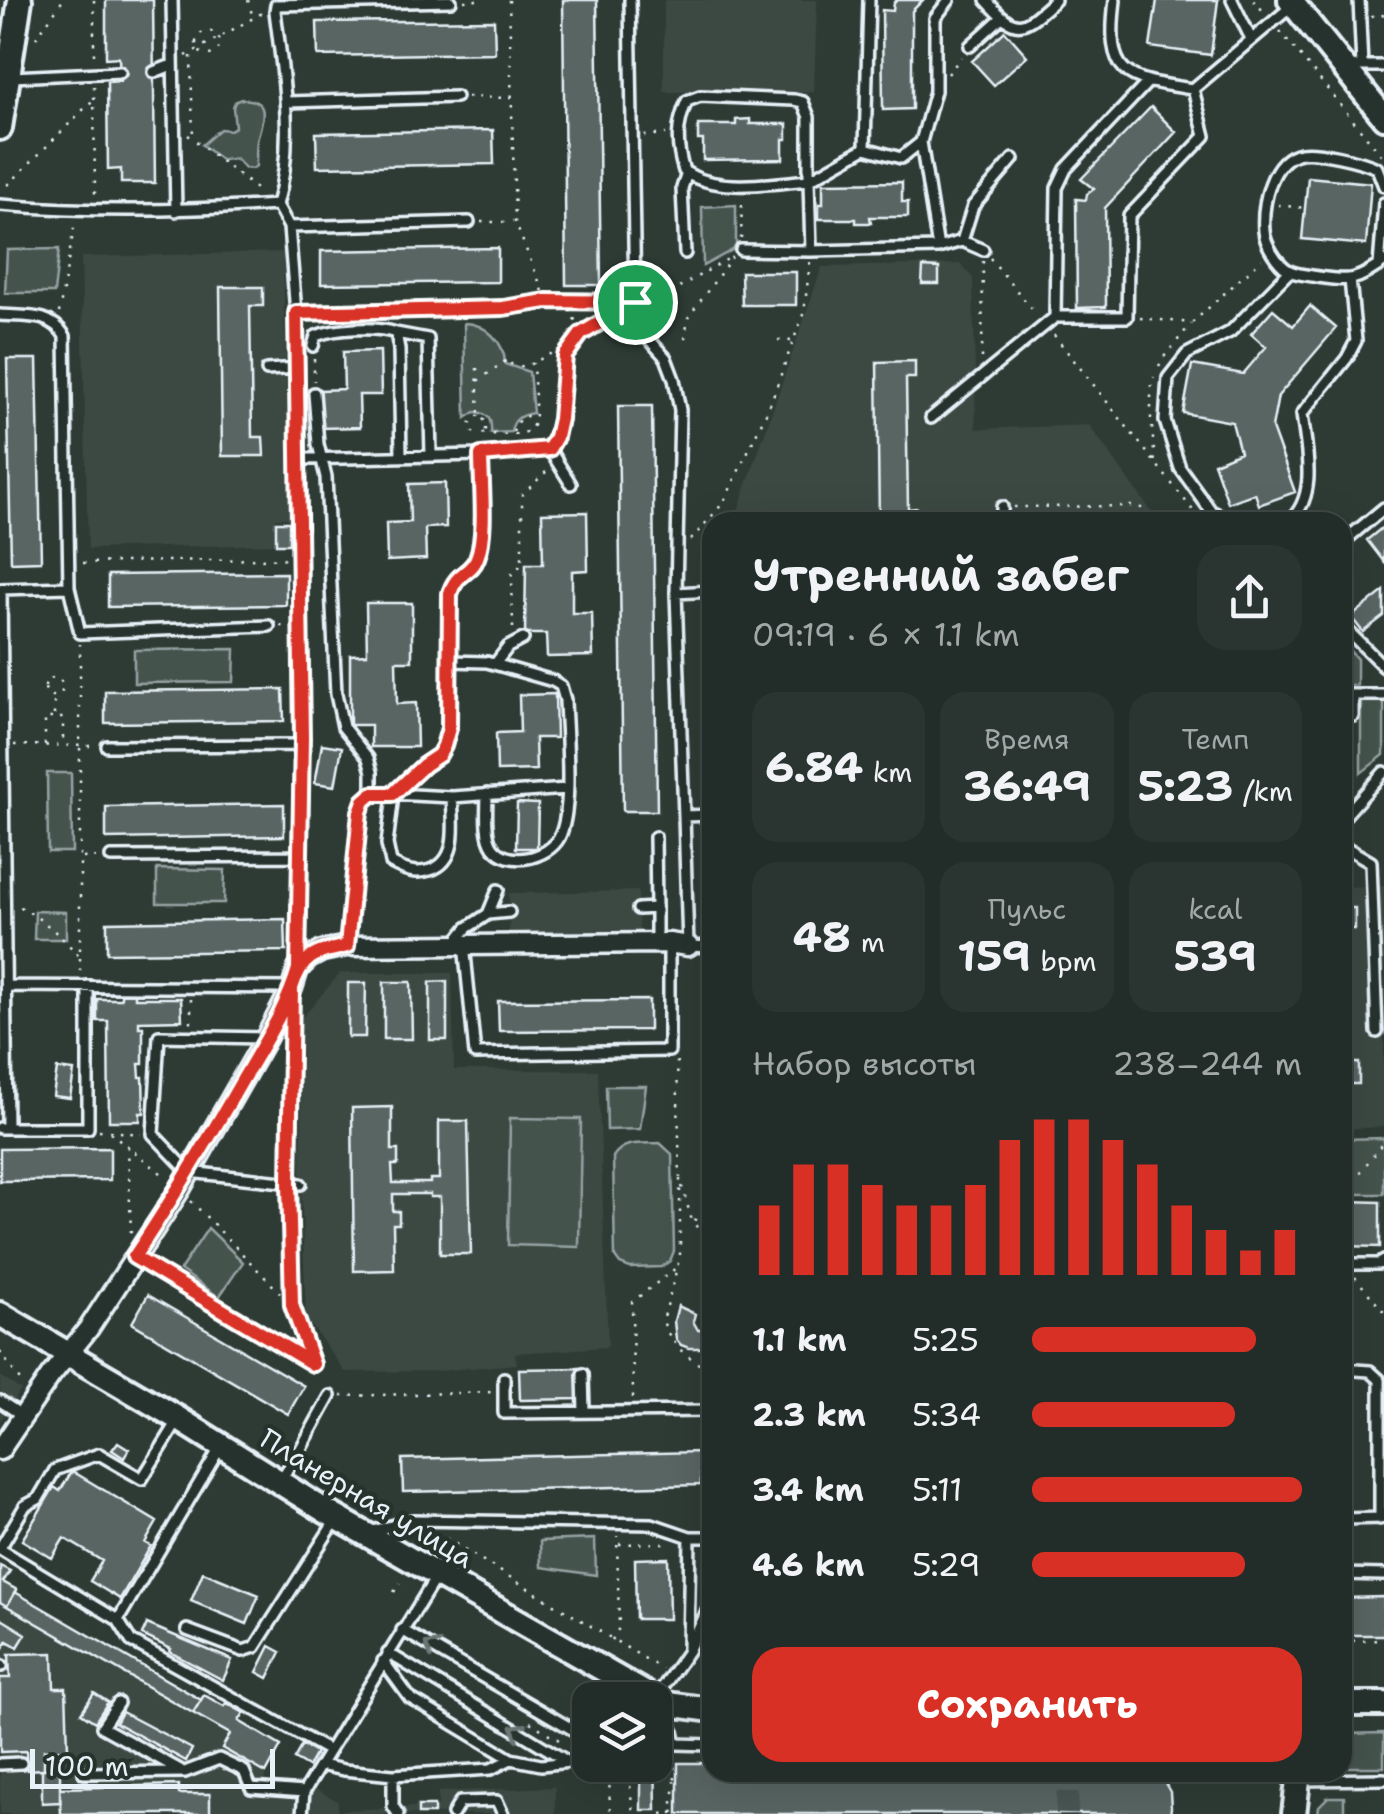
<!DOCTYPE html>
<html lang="ru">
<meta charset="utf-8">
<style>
:root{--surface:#222c28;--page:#2a3430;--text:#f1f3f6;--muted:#a2a7a8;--line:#3f4845;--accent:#d93025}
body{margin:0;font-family:"Shantell Sans",sans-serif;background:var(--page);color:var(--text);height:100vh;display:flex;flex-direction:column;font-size:38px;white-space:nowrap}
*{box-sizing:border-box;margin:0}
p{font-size:32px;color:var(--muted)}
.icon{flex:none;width:55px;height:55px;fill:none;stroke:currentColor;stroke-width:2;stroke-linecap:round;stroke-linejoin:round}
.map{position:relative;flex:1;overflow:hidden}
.panel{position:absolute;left:702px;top:512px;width:650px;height:1270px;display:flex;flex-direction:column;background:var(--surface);border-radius:30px;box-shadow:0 10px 40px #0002,0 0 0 2px var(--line)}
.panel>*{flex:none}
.tools{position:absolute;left:572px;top:1682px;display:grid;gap:20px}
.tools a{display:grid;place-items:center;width:100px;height:100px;border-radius:20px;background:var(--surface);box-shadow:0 10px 40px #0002,0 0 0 2px var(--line);font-size:50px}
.scale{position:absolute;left:30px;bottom:25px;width:245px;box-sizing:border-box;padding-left:10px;border:5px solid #e8f1f8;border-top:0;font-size:28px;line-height:35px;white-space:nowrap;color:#e8f1f8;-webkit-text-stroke:8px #26332d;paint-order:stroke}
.pin{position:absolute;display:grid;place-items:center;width:85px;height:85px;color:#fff;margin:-42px;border:5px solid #fff;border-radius:50%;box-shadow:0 2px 10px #0007}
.round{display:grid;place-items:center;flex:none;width:105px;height:105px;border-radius:30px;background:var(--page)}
.overview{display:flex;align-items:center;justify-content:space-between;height:170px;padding:0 50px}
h1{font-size:45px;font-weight:700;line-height:75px}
.figures{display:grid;grid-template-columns:repeat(3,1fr);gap:15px;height:170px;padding:10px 50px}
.figures div{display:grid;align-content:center;border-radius:25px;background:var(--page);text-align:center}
.figures b{font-size:42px;font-weight:700}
.figures small{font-size:28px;font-weight:400}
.figures p{font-size:28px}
.chart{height:280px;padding:20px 50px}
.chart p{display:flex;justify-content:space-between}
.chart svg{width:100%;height:180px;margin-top:10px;stroke:var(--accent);stroke-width:6}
.action{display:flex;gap:20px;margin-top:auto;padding:20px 50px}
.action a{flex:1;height:115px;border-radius:30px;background:var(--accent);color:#fff;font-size:40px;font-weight:700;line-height:115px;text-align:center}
ul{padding:0 50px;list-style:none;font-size:32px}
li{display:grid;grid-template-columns:160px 120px 1fr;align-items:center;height:75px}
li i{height:25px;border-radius:12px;background:var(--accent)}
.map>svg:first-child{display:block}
.built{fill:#3b4843;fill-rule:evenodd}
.green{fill:#45524e;stroke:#96a2a3;stroke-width:2.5}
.building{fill:#596563;stroke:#e8f1f8;stroke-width:2.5}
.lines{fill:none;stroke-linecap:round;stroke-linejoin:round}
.secondary-tunnel{stroke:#4a5652;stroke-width:22;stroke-dasharray:22 11;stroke-linecap:butt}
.service-casing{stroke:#e8f1f8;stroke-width:16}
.minor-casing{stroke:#e8f1f8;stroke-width:25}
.secondary-casing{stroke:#e8f1f8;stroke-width:30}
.path{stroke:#e8f1f8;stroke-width:2.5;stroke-dasharray:2.5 8;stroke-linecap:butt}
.service{stroke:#26332d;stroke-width:9}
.minor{stroke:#26332d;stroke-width:18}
.secondary{stroke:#26332d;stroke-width:22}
.oneway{stroke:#6a7674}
.route-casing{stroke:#fff;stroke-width:20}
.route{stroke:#d93025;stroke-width:12}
.labels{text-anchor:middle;stroke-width:9;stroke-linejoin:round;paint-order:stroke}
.street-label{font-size:28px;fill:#e8f1f8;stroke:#26332d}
</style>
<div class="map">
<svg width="1384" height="1814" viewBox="0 0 1384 1814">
<rect width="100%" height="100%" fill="#2e3b35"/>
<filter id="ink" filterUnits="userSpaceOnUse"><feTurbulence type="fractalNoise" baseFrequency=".01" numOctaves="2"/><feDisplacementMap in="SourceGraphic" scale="20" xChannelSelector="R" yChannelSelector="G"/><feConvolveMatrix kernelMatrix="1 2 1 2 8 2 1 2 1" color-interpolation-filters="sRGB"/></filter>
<g filter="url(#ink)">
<path class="built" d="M664 0H817L814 92H664Z
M283 252 289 518H276V544L88 549 81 257Z
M960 264 973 278 976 429 1089 425 1159 522H734L822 267Z
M1384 886V1127L1343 1129 1342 887Z
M638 891 639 932 509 934V893Z
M340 973H452L454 1070H598L608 1347 515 1353 517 1364 436 1371 345 1372 306 1318 301 1184 302 1018Z
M0 1376 21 1390 0 1421Z
M0 1602 230 1734 266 1773V1784L308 1785 338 1801V1814H0ZM59 1769 60 1802H43L42 1770Z
M555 1787V1814H343V1810L438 1806V1792Z"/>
<path class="green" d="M241 99C274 100 261 121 257 141 256 149 256 157 256 166L253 169 245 168 236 159 221 160 202 145 220 129 230 130 235 127 233 107 235 102Z
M736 205V248L703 266 702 207Z
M59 249 54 293H5L7 250Z
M464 323C485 323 505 342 505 364L529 372 533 413C520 415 513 419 511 432L491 433C492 420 489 413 475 412L466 418Z
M1342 642 1357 659V685L1343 686Z
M235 649 234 682 134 683V650Z
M1361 699 1384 700V755L1361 773Z
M47 773H71L72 852H48Z
M157 869 225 870 224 903H157Z
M35 911 66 912V939H34Z
M606 1086H646L640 1129 607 1130Z
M510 1118 581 1119 579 1247 508 1245Z
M1384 1138V1194H1343V1139Z
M660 1143 672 1154 674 1251 670 1261 661 1267 630 1268 620 1264 615 1257 613 1157C623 1140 642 1144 660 1143Z
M208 1228 243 1262 219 1297 180 1270Z
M595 1539 596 1575 541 1567 540 1541Z
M1384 1733V1767H1344L1343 1771V1734Z
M1328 1797H1344V1814H1318L1319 1806Z"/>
<path class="building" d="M106 0H153L155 183H121V169L108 170 107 82 120 81 119 57 106 58Z
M563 0H597L601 285H566Z
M897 0H923L912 11V109L883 110 882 10 893 11 894 3Z
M1157 0H1218L1211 55 1150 47Z
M494 20 495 53 318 56 317 22Z
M1005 31 1027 56 994 85 972 61Z
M1151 107 1176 132 1105 208 1106 307 1077 308 1076 199 1086 200 1087 194 1094 189 1081 179Z
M750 119V124H787V139H783V159L703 160V140H698V125H736V120Z
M493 130 494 164 317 167 316 133Z
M1308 177 1371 183 1366 245 1302 239Z
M902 182V202H908V217H870L871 223H856V219H819V204H823V183Z
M498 248V282L321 284V251Z
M923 267 939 268V284H922Z
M741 272H796V305H742Z
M220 287H263V306H250L252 437H263L264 456H222Z
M1310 306 1336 328 1278 396 1272 428 1295 492 1259 505 1255 493 1228 503 1214 463 1240 452 1232 422 1183 413 1192 365 1243 374 1266 347 1251 334 1273 309 1293 326Z
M380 351 381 395H359L360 427 321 428 320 390 344 389 343 352Z
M7 359H37L41 561 11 562Z
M915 361V378H906L908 509 917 508V522H879L877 362Z
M618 406H652L657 811H623Z
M445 483 446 527 425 528 426 559 387 561 386 523 410 522 409 484Z
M587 512 588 570 572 571V613H592L593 656 547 657 546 634H525L526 564H543L542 513Z
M276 522H289V544H276Z
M1383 527 1384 528V562L1367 540Z
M286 573V605L108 607V575Z
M1384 591V616L1363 632 1351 617Z
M366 603H412V661H396L397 704 416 703 417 747H371V725H350V655L367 654Z
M283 689 284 721 105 723V691Z
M555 694 556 738H535L536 770 497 771 496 733 520 732 519 695Z
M1342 705H1347L1348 739 1342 738Z
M322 744 342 747 335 786 315 783Z
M517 803 538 804 537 848H516Z
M284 804V836L106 839V807Z
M1342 908H1355V929H1343L1347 1063H1359V1084H1342Z
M285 919 286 951 107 953V922Z
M447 981V1040H430V982Z
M384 982H411L412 1039H384Z
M348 983H366L365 1037H348Z
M121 993H135V998H181L182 1020 139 1021V1027H143V1064H139L140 1077H143L144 1113H140V1121H109L108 1021H97V999H121Z
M649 1000V1030L499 1031 498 1001Z
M57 1069 74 1071 70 1098 53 1096Z
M392 1107V1150H398V1165H392L393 1183H430V1179H439V1121H468L471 1254H440V1197H430V1194H393V1211H399V1224H393L394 1270 354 1271 352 1108Z
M110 1148V1180L0 1181V1149Z
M1346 1201 1380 1202V1247L1345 1246Z
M148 1295 304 1386 288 1414 132 1323Z
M678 1306 695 1314 693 1321 698 1330H712V1348H689L681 1345 676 1339 674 1321Z
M580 1368V1399L520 1400 519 1369Z
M118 1442 129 1449 124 1458 112 1450Z
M700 1452 701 1485 403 1492 402 1459Z
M72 1471 157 1522 145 1543 151 1546 120 1599 90 1581 102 1561 64 1538 52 1558 22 1540 54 1487 60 1491Z
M707 1495H712V1530H707Z
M668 1558 669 1619H636L635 1559Z
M0 1566 10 1571 3 1582 17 1590 7 1606 0 1602Z
M203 1572 259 1595 247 1624 191 1601Z
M15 1592 201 1700 193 1713 7 1606Z
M1384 1597V1635H1342V1598Z
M0 1618 26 1634 18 1647 7 1641 0 1653Z
M147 1624 232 1660 223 1680 170 1652 171 1649 142 1635Z
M270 1646 281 1652 268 1678 257 1672Z
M53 1653 54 1688H66L68 1749 44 1750V1769L27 1770 26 1751 0 1752V1678H10L9 1654Z
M94 1693 108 1702 95 1722 81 1713Z
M204 1695 224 1706 226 1703 244 1713 239 1721 281 1746 266 1773 222 1748 230 1734 193 1713Z
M122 1712 192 1749 186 1761 116 1723Z
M302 1745 316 1753 308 1767 294 1759Z
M655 1751 656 1810H641V1765H655Z
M678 1763H712V1772H1159L1170 1792 1171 1808 1170 1814H678Z
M42 1769H60V1802L42 1803Z
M179 1785V1794H210V1814H61L60 1788Z
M418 1806H434V1814H418Z"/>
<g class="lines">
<path class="secondary-tunnel" d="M1067 1814 1068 1772"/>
<defs>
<path id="service" d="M172 0 176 211
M630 0 635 302 648 338 666 358 674 379 680 410 676 593 684 816
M949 0 935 18V91L921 142 901 158 865 148 809 180 811 251 938 248 962 241
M986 0C1018 36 1022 29 1055 0
M1115 0C1106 76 1123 79 1193 89
M1232 0 1251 39
M1359 0 1362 66
M970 46 1001 18
M1357 66H1384
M154 72 172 65
M12 77 120 72
M700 96 794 100 803 102 809 117V180C772 183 716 194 684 171 676 146 676 125 687 101Z
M287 102 456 97
M921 142 938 248
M865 148 869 0
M1384 186 1377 168C1362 161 1316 150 1301 153 1270 158 1262 206 1264 231 1265 244 1277 263 1288 270 1295 275 1310 275 1318 277 1353 282 1355 281 1384 262
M0 205C94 213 183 211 277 205
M289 227 469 222
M741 250 811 251
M983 250 962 241 973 206 1013 159
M685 253 682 188 687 173
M1379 266 1384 203
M0 315C26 317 50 312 65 336L69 587 80 633 269 626
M1055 317H1127L1129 216 1205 136 1193 89 1293 5
M396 333 428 339 431 455
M313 346 316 336C334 328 377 326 396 333L399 349 401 456
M267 370 298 368
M314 393 318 444 326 477 336 694 343 727 368 758 372 772V793
M931 418 1055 317 1057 188 1066 169 1147 83
M549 449 571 484
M299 459 481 455 549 449C565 421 563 388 565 356
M1002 522V507
M1233 522 1211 511 1180 468 1165 421 1168 378 1187 354 1230 332 1289 272
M1288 522C1319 498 1306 448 1302 414L1347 358 1356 341 1350 279
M301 528 296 313 289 227 277 205C295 142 283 76 275 11L276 5 451 1
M1342 543 1384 508
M676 593 712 591
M1342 625 1384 667
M449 661 487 662 553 681 561 686 565 700C566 734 574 809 559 838 548 858 509 868 493 847 484 834 487 809 487 794
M495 664 508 647 523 639
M1342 695H1384
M1353 716V695
M107 746 301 745 298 966
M452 797C453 822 460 861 430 870 415 875 404 870 391 863L387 844 393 795 423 765 439 755 444 746 449 729 450 594C456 572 470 574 477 558 486 535 481 482 481 455
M712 815 684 816 688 946 712 947
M1342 819 1384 772
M655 837 656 908
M1342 845 1371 862 1377 1032
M111 857 300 856
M638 909 656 908V944
M488 914 509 912
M454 944 467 928 488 914 498 890
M464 944 475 1054 669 1051V943
M347 945 360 812 364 801 372 793 452 797 567 789
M6 986 292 988
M266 1038 159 1036 153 1134 189 1172 301 1184
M0 1128H88V986
M7 1128 1 589 69 587
M134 1257 313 1364
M1342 1264H1379L1384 1261
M1342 1369 1370 1371 1380 1380V1519
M583 1374 584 1412
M504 1378V1413L712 1411
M0 1401 23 1416
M281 1479 299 1452 330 1396
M1342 1519 1384 1518
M369 1532 413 1520 652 1524 690 1537H712
M0 1548 25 1506 38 1499 55 1470 99 1454 142 1479 178 1421
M0 1549 118 1620 220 1448
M1342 1574 1384 1575
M118 1620 131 1641 329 1751
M187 1630 243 1651 255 1647 336 1520
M688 1648 690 1537
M388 1653 567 1761
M383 1661 410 1698 511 1759 541 1765 570 1762 579 1753 583 1742 577 1732 402 1630
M0 1666H2
M656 1697 688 1651 712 1601
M118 1703 102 1727 180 1770
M667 1706 676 1744 712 1745
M0 1764 21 1763
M320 1765 344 1770 393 1775 491 1769 511 1759
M84 1773 185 1772 219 1759 244 1771 251 1788 304 1792
M393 1775V1806L398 1814
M1299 1780 1384 1779
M302 1814 304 1792 308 1785 436 1577
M453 1814 460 1802 497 1801 503 1814"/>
<path id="minor" d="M0 1450 51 1375 89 1328 180 1189 266 1038 292 988 298 969 309 958 322 951 347 946 669 943 688 946"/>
<path id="secondary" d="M1290 0 1384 117
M0 128 20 0
M0 1314 179 1419 327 1512 655 1699 667 1704 712 1710
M1342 1704H1384
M1294 1814 1299 1772"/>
</defs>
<use href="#service" class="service-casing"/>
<use href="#minor" class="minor-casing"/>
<use href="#secondary" class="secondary-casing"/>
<path class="path" d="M94 0V58
M248 0 253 18
M509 0 515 222 547 301 623 302
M1253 0 1266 14
M464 1 477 0
M1371 16 1384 15
M196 43a12 12 0 1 1 24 0a12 12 0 1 1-24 0Z
M1280 31 1383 157
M36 38 63 0
M186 56 262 13
M191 56 193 138
M948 74 961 57
M94 86 95 198
M467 97 513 98
M188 135 260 192
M644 136 666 134
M8 185 92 101
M1278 205 1305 208
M481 222H513
M741 239 742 197
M990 258 1036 314
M561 302 572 314 581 333
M652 303 731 257
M59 313 75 222
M308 313 503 309 544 301
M1140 318 1192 323 1262 259
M1054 335 1195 513
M685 339 688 318 732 257
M778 340 792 341
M572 346 581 334 622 310
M982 358 983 261
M314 359V381
M1159 366 1164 357 1191 324
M477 368 479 415 486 422V433
M478 381 508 359 511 364 525 367 552 353
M479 415 471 422 470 429 473 432C485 434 522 438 531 429 539 420 533 377 533 363
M1151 419V383L1154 377
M1152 427 1155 464
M513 432 519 419 527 416 535 417
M1014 507 1135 506 1145 509 1148 522
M691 540 724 502 769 407 804 312 810 262
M301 541 302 733
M83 563 301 558
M280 626 301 625
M513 628 512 574 522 564V495L547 471
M45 687a9 9 0 1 1 18 0a9 9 0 1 1-18 0Z
M54 715V698
M14 745 96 746
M45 745V718H63V744
M83 858 100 857
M20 907C43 919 61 936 79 956
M80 971V644
M191 999V1026
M677 1061 680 1178
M99 1130 141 1134
M110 1132 167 1178
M128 1146 131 1233
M289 1172 292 1030
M680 1179V1256L663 1321 667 1332 679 1349 712 1374
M1342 1179 1356 1178 1384 1141
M682 1186 692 1221 712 1246
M289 1195 292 1305 306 1344
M191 1201 290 1303
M694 1220 712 1217
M1355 1277 1384 1312
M0 1352 22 1383
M341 1396 493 1392
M633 1398 632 1302 676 1268
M437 1533 662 1669
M619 1544 666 1543
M394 1592 400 1583
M612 1640 619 1628 617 1536
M1342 1641 1384 1640
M573 1712 576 1705 590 1712
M530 1722 559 1740 560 1737
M674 1756 675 1781 678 1785
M609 1765 610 1814
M628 1765 633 1814
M662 1814 678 1811 677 1814
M672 1814 675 1781"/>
<use href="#service" class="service"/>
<use href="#minor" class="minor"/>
<use href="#secondary" class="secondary"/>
</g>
<defs><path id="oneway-chevron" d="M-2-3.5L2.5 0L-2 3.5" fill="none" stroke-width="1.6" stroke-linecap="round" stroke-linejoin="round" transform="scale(2.5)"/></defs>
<g class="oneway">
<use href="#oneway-chevron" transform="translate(431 1647) rotate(-150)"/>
<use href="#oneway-chevron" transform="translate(517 1730) rotate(-149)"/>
</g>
</g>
<g class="lines" filter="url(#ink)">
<defs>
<path id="route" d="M635 302 581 334 565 356 560 419 556 437 549 449 481 455C481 482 487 534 477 558 471 574 456 572 450 594L449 728 444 746 439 755 424 765 393 794H372L364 801 360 812 347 946C315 953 302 955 292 988L289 1183 292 1305 313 1364 134 1257C173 1199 208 1140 243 1079 263 1044 287 1008 298 969L302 738 296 313 503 308 546 301 635 302"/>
</defs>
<use href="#route" class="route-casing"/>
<use href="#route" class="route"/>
</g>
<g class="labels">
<g class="street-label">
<text transform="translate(367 1498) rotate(31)" y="10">Планерная улица</text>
</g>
</g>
</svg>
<div class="tools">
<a><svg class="icon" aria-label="layers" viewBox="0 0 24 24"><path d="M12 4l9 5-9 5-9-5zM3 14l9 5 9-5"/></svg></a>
</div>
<div class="scale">100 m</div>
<div class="pin" style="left:635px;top:302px;background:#1e9e55"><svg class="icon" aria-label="arrive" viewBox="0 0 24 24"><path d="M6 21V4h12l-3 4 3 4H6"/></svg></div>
<section class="panel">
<div class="overview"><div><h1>Утренний забег</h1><p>09:19 · 6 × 1.1 km</p></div><a class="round"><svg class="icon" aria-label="share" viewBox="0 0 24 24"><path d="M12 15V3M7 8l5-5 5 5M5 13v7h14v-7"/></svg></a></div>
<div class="figures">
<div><b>6.84<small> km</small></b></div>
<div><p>Время</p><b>36:49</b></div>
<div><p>Темп</p><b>5:23<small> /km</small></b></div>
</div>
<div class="figures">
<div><b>48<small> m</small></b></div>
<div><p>Пульс</p><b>159<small> bpm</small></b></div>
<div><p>kcal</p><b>539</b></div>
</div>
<div class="chart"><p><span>Набор высоты</span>238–244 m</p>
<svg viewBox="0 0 160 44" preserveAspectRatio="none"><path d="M5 44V27M15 44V17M25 44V17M35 44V22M45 44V27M55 44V27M65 44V22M75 44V11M85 44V6M95 44V6M105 44V11M115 44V17M125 44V27M135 44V33M145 44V38M155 44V33"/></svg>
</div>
<ul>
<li><b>1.1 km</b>5:25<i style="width:83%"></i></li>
<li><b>2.3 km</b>5:34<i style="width:75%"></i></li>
<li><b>3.4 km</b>5:11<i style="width:100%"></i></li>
<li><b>4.6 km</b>5:29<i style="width:79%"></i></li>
</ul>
<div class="action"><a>Сохранить</a></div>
</section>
</div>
